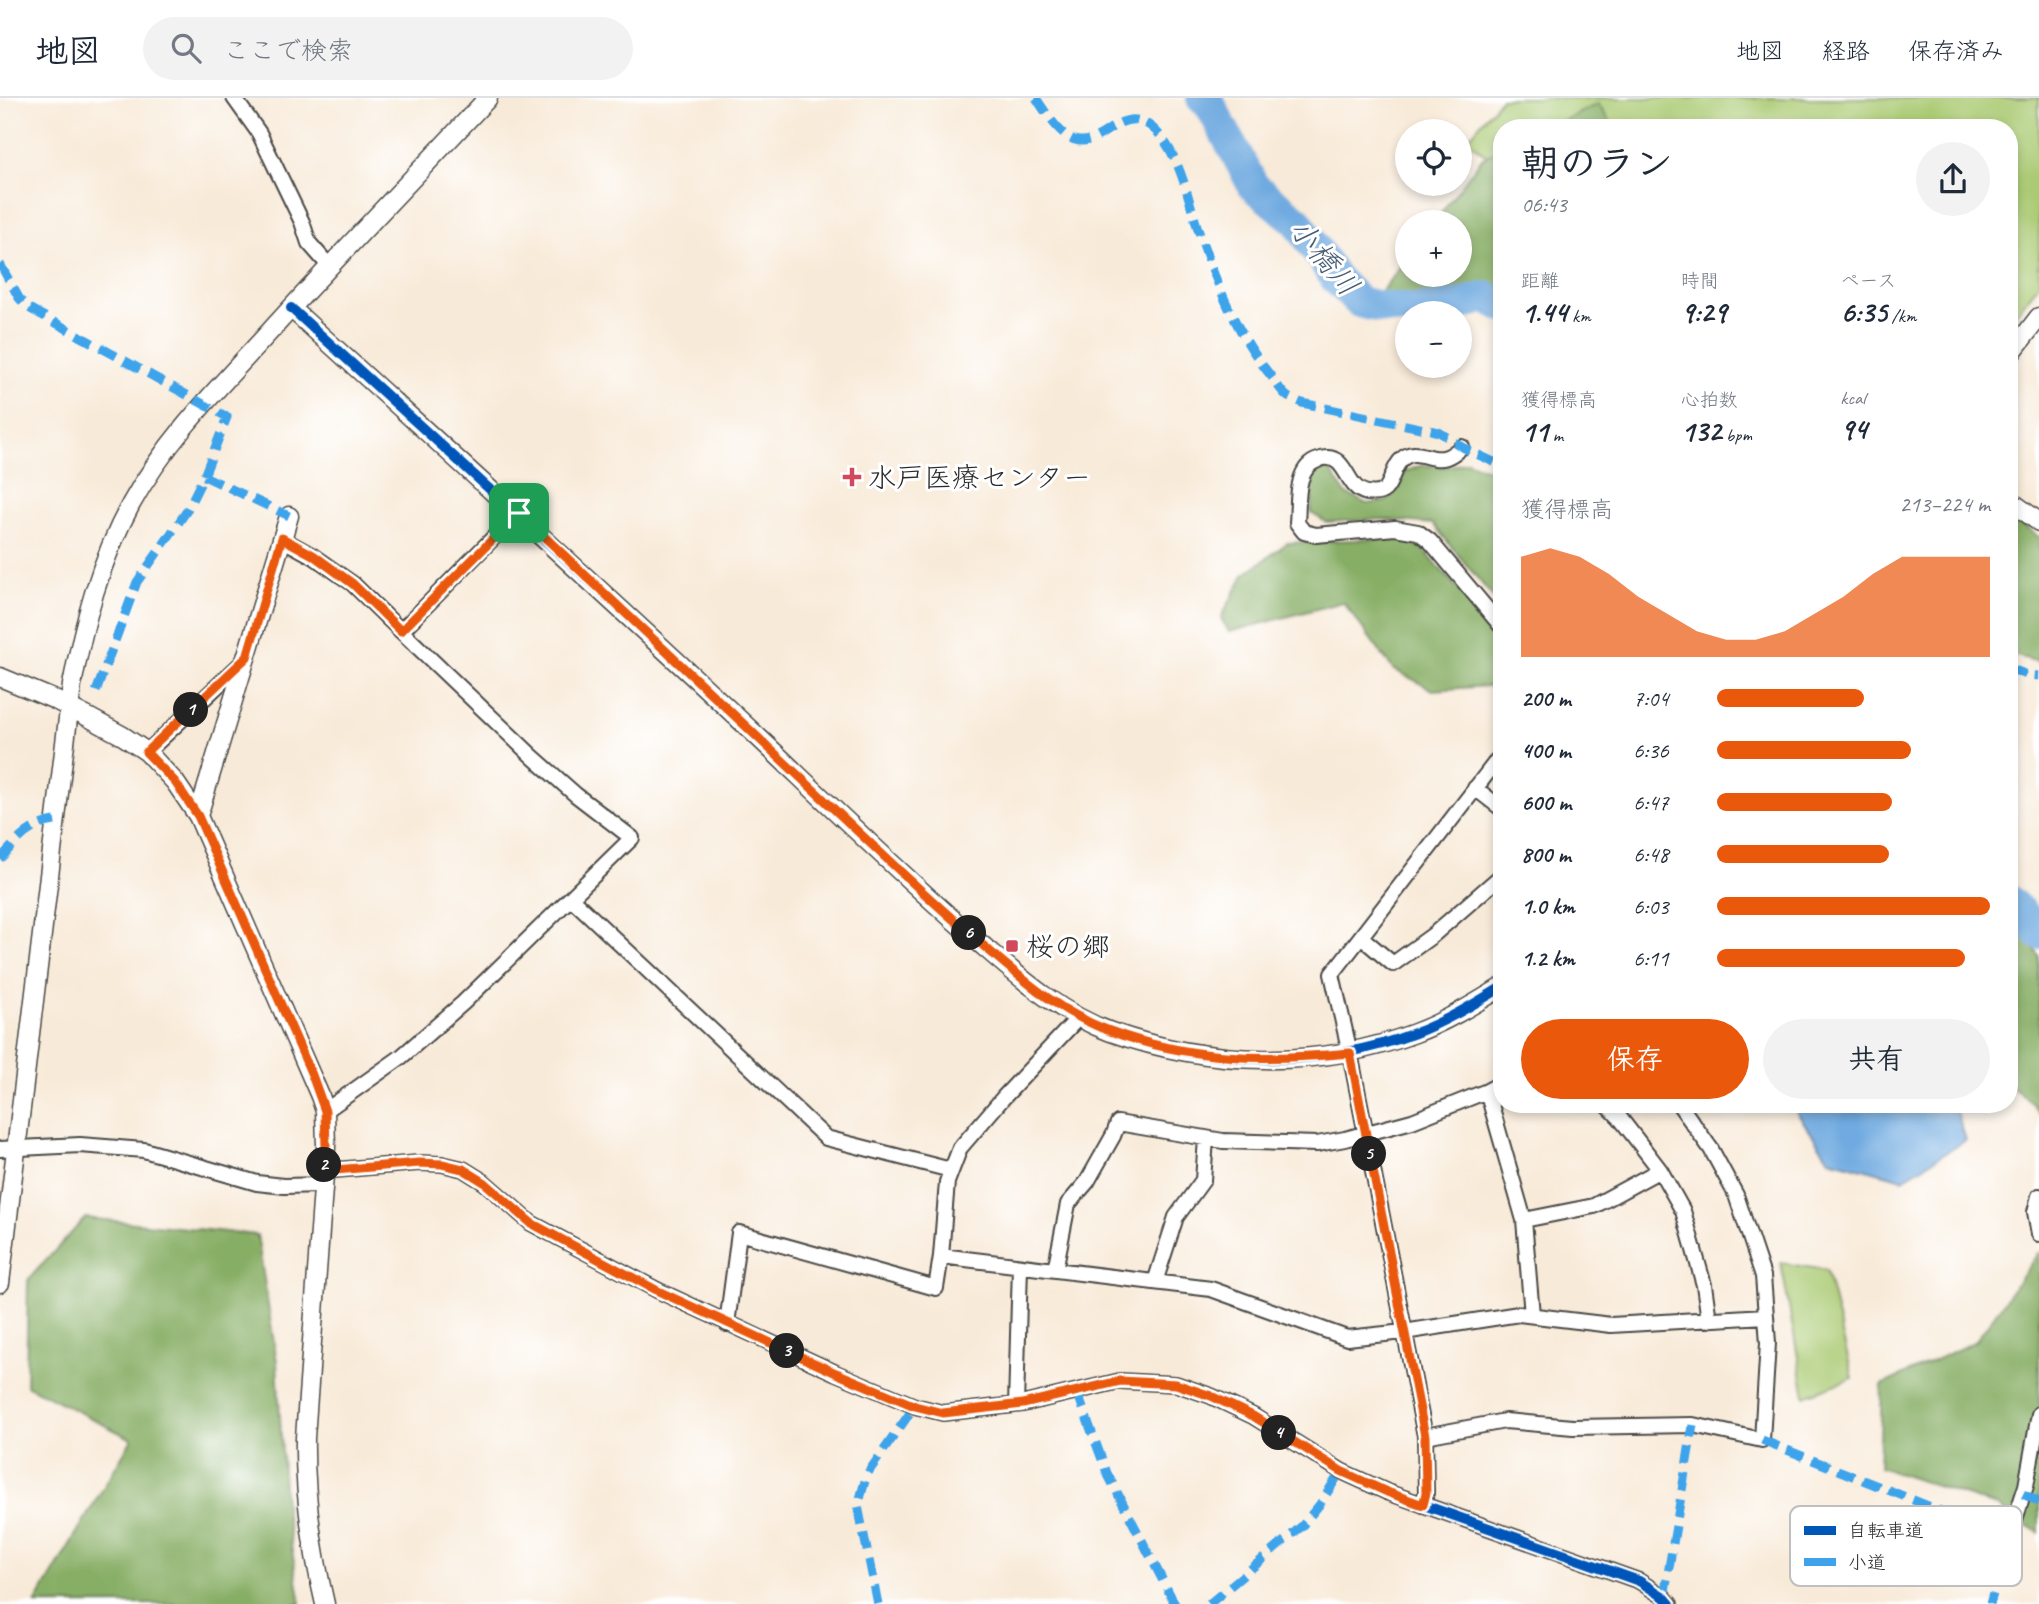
<!DOCTYPE html>
<html lang="ja">
<meta charset="utf-8">
<style>
:root{--surface:#fff;--page:#f2f2f3;--text:#1f2937;--muted:#747a83;--line:#e0e1e3;--accent:#ea580c}
body{margin:0;font-family:Caveat,"Klee One",sans-serif;background:var(--page);color:var(--text);height:100vh;display:flex;flex-direction:column;font-size:26px;white-space:nowrap}
*{box-sizing:border-box;margin:0}
p{font-size:23px;color:var(--muted)}
.icon{flex:none;width:38px;height:38px;fill:none;stroke:currentColor;stroke-width:2;stroke-linecap:round;stroke-linejoin:round}
.map{position:relative;flex:1;overflow:hidden}
.side{position:absolute;left:1493px;top:21px;width:525px;height:994px;display:flex;flex-direction:column;background:var(--surface);border-radius:28px;box-shadow:0 4px 10px #0003}
.side>*{flex:none}
.buttons{position:absolute;left:1395px;top:21px;display:grid;gap:14px}
.buttons a{display:grid;place-items:center;width:77px;height:77px;border-radius:50%;background:var(--surface);box-shadow:0 4px 10px #0003;font-size:35px}
.pin{position:absolute;display:grid;place-items:center;width:60px;height:60px;color:#fff;margin:-30px;border-radius:14px;box-shadow:0 4px 10px #0006}
.km{position:absolute;width:35px;height:35px;margin:-18px;border-radius:50%;background:#222;color:#fff;font-size:19px;line-height:35px;text-align:center}
.round{display:grid;place-items:center;flex:none;width:74px;height:74px;border-radius:37px;background:var(--page)}
.headline{display:flex;align-items:center;justify-content:space-between;height:119px;padding:0 28px}
h1{font-size:38px;font-weight:600;line-height:52px}
.metrics{display:grid;grid-template-columns:repeat(3,1fr);gap:10px;height:119px;padding:7px 28px}
.metrics div{display:grid;align-content:center}
.metrics b{font-size:30px;font-weight:600}
.metrics small{font-size:19px;font-weight:400}
.metrics p{font-size:19px}
.chart{height:196px;padding:14px 28px}
.chart p{display:flex;justify-content:space-between}
.chart svg{width:100%;height:126px;margin-top:7px;fill:var(--accent);opacity:.7}
.button{display:flex;gap:14px;margin-top:auto;padding:14px 28px}
.button a{flex:1;height:80px;border-radius:42px;background:var(--accent);color:#fff;font-size:28px;font-weight:600;line-height:80px;text-align:center}
.button a+a{background:var(--page);color:var(--text)}
ul{padding:0 28px;list-style:none;font-size:23px}
li{display:grid;grid-template-columns:112px 84px 1fr;align-items:center;height:52px}
li i{height:18px;border-radius:9px;background:var(--accent)}
header{display:flex;align-items:center;gap:42px;box-sizing:border-box;height:98px;padding:0 35px;background:var(--surface);border-bottom:2px solid var(--line)}
header strong{font-size:33px}
nav{display:flex;gap:38px;margin-inline-start:auto;font-size:24px}
.search{width:490px;height:63px;background:var(--page);display:flex;align-items:center;gap:18px;box-sizing:border-box;padding:0 24px;border-radius:38px;color:var(--muted);font-size:26px}
.map>svg:first-child{display:block}
.green{fill:#aaca73;stroke:#6a7a4f;stroke-width:2}
.forest{fill:#87ae65;stroke:#596c48;stroke-width:2}
.water{fill:#70aae0;stroke:#4e6a86;stroke-width:2}
.lines{fill:none;stroke-linecap:round;stroke-linejoin:round}
.river{stroke:#70aae0;stroke-width:32}
.minor-casing{stroke:#4a4845;stroke-width:18}
.tertiary-casing{stroke:#4a4845;stroke-width:21}
.minor{stroke:#fff;stroke-width:14}
.tertiary{stroke:#fff;stroke-width:18}
.quiet{stroke:#3ea3eb;stroke-width:9;stroke-dasharray:18 9;stroke-linecap:butt}
.cycleway-casing{stroke:#fff;stroke-width:15}
.cycleway{stroke:#0057b8;stroke-width:10}
.route-casing{stroke:#fff;stroke-width:14}
.route{stroke:#ea580c;stroke-width:9}
.poi-dot{fill:#d1495b;stroke:#fff;stroke-width:2.5}
.labels{text-anchor:middle;stroke-width:6;stroke-linejoin:round;paint-order:stroke}
.poi-label{font-size:28px;fill:#2b2b2b;stroke:#fff;text-anchor:start}
.water-label{font-size:30px;font-style:italic;fill:#475e73;stroke:#fff}
.key{fill:#fff;stroke:#bfbfbf;stroke-width:2}
.key-label{font-size:19px;fill:#2b2b2b}
</style>
<header>
<strong>地図</strong>
<div class="search"><svg class="icon" aria-label="search" viewBox="0 0 24 24"><circle cx="10" cy="10" r="6"/><path d="M15 15l6 6"/></svg>ここで検索</div>
<nav><a>地図</a><a>経路</a><a>保存済み</a></nav>
</header>
<div class="map">
<svg width="2039" height="1506" viewBox="0 0 2039 1506">
<rect width="100%" height="100%" fill="#fff"/>
<filter id="ink" filterUnits="userSpaceOnUse"><feTurbulence type="fractalNoise" baseFrequency=".0143" numOctaves="2"/><feDisplacementMap in="SourceGraphic" scale="14" xChannelSelector="R" yChannelSelector="G"/><feConvolveMatrix kernelMatrix="1 2 1 2 8 2 1 2 1" color-interpolation-filters="sRGB"/></filter>
<filter id="wash" filterUnits="userSpaceOnUse"><feTurbulence type="fractalNoise" baseFrequency=".00686" numOctaves="4" result="noise"/><feDisplacementMap in="SourceGraphic" scale="28" xChannelSelector="R" yChannelSelector="G"/><feGaussianBlur stdDeviation="1.57" result="paint"/><feColorMatrix in="noise" values="0 0 0 0 0 0 0 0 0 0 0 0 0 0 0 0 0 1.4 0 .05"/><feComposite in="paint" operator="in"/></filter>
<g filter="url(#wash)">
<rect width="100%" height="100%" fill="#f8ead8"/>
<path class="green" d="M1501 0H2039V186L2009 225V30H1502L1501 69 1467 42Z
M1781 1165 1826 1172 1853 1280 1805 1298Z"/>
<path class="forest" d="M1598 6 1614 30H1548Z
M1501 51V199L1495 195 1437 201 1380 195 1407 160V177H1460V124H1434L1482 60Z
M1467 363 1495 374 1501 387V509L1433 426 1379 421 1326 424 1311 415 1313 380 1321 370 1331 373 1345 395 1367 406 1386 403 1399 391 1404 374 1423 367 1446 369Z
M2009 417 2039 439V564L2009 556Z
M1398 440 1421 449 1501 540V587L1433 592 1393 571 1343 504 1229 534 1221 520 1244 477 1287 445Z
M2009 815 2019 823 2039 858V1015L2031 1004 2009 987Z
M85 1120 257 1137 277 1264 285 1411 301 1506H35L132 1341 26 1287 28 1182Z
M2039 1154V1435L1996 1408 1879 1369 1882 1287 1976 1243Z"/>
<path class="water" d="M1791 1006H1954L1966 1042 1903 1081 1829 1061Z"/>
<g class="lines">
<path class="river" d="M1202 0 1210 7 1254 89 1297 123 1336 181 1359 204 1380 209 1416 212 1457 207 1486 199 1502 208
M2009 803 2029 822 2039 836"/>
</g>
</g>
<g filter="url(#ink)">
<g class="lines">
<defs>
<path id="minor" d="M234 0 259 35 302 124 309 145 330 169
M1462 349C1456 353 1451 359 1443 360 1429 363 1415 349 1402 361 1388 373 1395 400 1367 395 1350 391 1349 374 1338 364 1332 359 1324 359 1318 362 1294 370 1299 405 1297 425L1304 434 1316 437 1395 430 1418 434 1430 443 1502 529
M282 441 313 458 353 486 401 533
M147 654 245 562
M1475 690 1502 711
M571 800 826 1040 951 1072
M1361 839 1393 866 1433 837 1502 777
M1487 993 1524 1122 1532 1217
M1606 1006 1620 1020 1660 1072 1683 1113 1704 1187 1709 1222
M325 1013 401 959 463 905 632 740 576 697 533 659 401 533 518 415
M0 1051 80 1047 144 1052 257 1085 284 1088 322 1087
M323 1073 419 1065 442 1066 463 1071 484 1084 531 1125 657 1192 836 1275 915 1308 943 1315 1023 1306 1120 1283 1176 1286 1211 1298 1253 1318 1341 1373 1387 1394 1639 1483 1664 1499 1670 1506
M2039 1098 2035 1114 2039 1136
M1524 1122 1594 1108 1660 1072
M941 1158 1211 1191 1347 1240 1404 1234 1519 1216 1611 1227 1766 1218
M1055 1172 1068 1106 1087 1084 1113 1038 1118 1025 1223 1043 1317 1046 1345 1041 1412 1023 1487 993 1502 985
M1155 1184 1176 1119 1203 1082 1206 1041
M727 1226 739 1135 936 1190 941 1158 947 1084 960 1050 1003 1000 1079 919
M1016 1307 1020 1168
M1425 1338 1505 1323 1573 1329 1693 1327 1762 1342 1768 1245 1763 1178 1736 1097 1711 1051 1679 1006
M1423 1407 1426 1395 1425 1338 1350 955 1332 876 1502 656
M2009 1440 2026 1388 2039 1316"/>
<path id="tertiary" d="M291 210C453 358 616 505 775 655 841 718 906 781 975 841 1017 877 1058 915 1111 934 1208 968 1319 972 1415 935 1445 924 1474 906 1502 889
M2009 258 2039 219
M2009 402 2039 424
M0 579 53 601 88 619 123 638 147 654 175 684 198 718 320 998 325 1013 326 1049 305 1340C304 1397 312 1451 325 1506
M198 718 289 418
M0 1185 72 587C84 524 100 463 131 406 165 344 216 292 263 241 337 159 413 80 488 0"/>
</defs>
<use href="#minor" class="minor-casing"/>
<use href="#tertiary" class="tertiary-casing"/>
<use href="#minor" class="minor"/>
<use href="#tertiary" class="tertiary"/>
<path class="quiet" d="M1036 0C1045 13 1059 37 1075 42 1104 51 1122 0 1156 33 1181 59 1187 98 1198 131 1215 183 1236 235 1271 278 1276 284 1281 294 1288 299 1292 301 1298 303 1302 305L1439 334 1462 349 1502 368
M0 166 19 200 27 209 227 319 204 378 186 414 137 484 96 594
M204 378 289 418
M2009 570 2027 577 2039 578
M0 761C18 742 28 727 55 723
M1077 1294 1107 1375 1175 1506
M1762 1342 2009 1440 1990 1506
M2023 1396 2039 1404
M1664 1499 1693 1327
M878 1506 858 1408 867 1376 915 1308
M1209 1506 1302 1428 1320 1406 1341 1373"/>
<defs>
<path id="cycleway" d="M291 210C453 358 616 505 775 655 841 718 906 781 975 841 1017 877 1058 915 1111 934 1208 968 1319 972 1415 935 1445 924 1474 906 1502 889
M323 1073 419 1065 442 1066 463 1071 484 1084 531 1125 657 1192 836 1275 915 1308 943 1315 1023 1306 1120 1283 1176 1286 1211 1298 1253 1318 1341 1373 1387 1394 1639 1483 1664 1499 1670 1506"/>
</defs>
<use href="#cycleway" class="cycleway-casing"/>
<use href="#cycleway" class="cycleway"/>
</g>
</g>
<g class="lines" filter="url(#ink)">
<defs>
<path id="route" d="M519 415C630 518 740 622 851 727 893 767 935 806 979 844 1020 879 1059 915 1110 933 1191 963 1265 963 1350 955L1425 1338 1426 1395 1423 1407 1387 1394 1341 1373 1253 1318 1211 1298 1176 1286 1120 1283 1023 1306 943 1315 915 1308 836 1275 656 1192 531 1125 484 1084 463 1071 442 1066 419 1065 323 1073 326 1049 325 1013 312 977 198 718 175 684 146 654 247 559 282 440 313 457 353 486 401 533Z"/>
</defs>
<use href="#route" class="route-casing"/>
<use href="#route" class="route"/>
</g>
<g class="poi-dot">
<path d="M848.5 368.5h7v7h7v7h-7v7h-7v-7h-7v-7h7z"/>
<rect x="1005" y="841" width="14" height="14" rx="3.5"/>
</g>
<g class="labels">
<g class="poi-label">
<text x="868" y="389">水戸医療センター</text>
<text x="1026" y="858">桜の郷</text>
</g>
<g class="water-label">
<text transform="translate(1324 159) rotate(50)" y="10">小橋川</text>
</g>
</g>
<rect x="1790" y="1408" width="232" height="80" rx="10" class="key"/>
<rect x="1804" y="1428" width="32" height="9" fill="#0057b8"/>
<rect x="1804" y="1460" width="32" height="8" fill="#3ea3eb"/>
<g class="key-label">
<text x="1848" y="1439">自転車道</text>
<text x="1848" y="1471">小道</text>
</g>
</svg>
<div class="buttons">
<a><svg class="icon" aria-label="locate" viewBox="0 0 24 24"><circle cx="12" cy="12" r="6"/><path d="M12 2v4M12 18v4M2 12h4M18 12h4"/></svg></a>
<a>+</a>
<a>−</a>
</div>
<div class="pin" style="left:519px;top:415px;background:#1e9e55"><svg class="icon" aria-label="arrive" viewBox="0 0 24 24"><path d="M6 21V4h12l-3 4 3 4H6"/></svg></div>
<b class="km" style="left:191px;top:612px">1</b>
<b class="km" style="left:324px;top:1067px">2</b>
<b class="km" style="left:787px;top:1253px">3</b>
<b class="km" style="left:1279px;top:1335px">4</b>
<b class="km" style="left:1369px;top:1056px">5</b>
<b class="km" style="left:969px;top:835px">6</b>
<section class="side">
<div class="headline"><div><h1>朝のラン</h1><p>06:43</p></div><a class="round"><svg class="icon" aria-label="share" viewBox="0 0 24 24"><path d="M12 15V3M7 8l5-5 5 5M5 13v7h14v-7"/></svg></a></div>
<div class="metrics">
<div><p>距離</p><b>1.44<small> km</small></b></div>
<div><p>時間</p><b>9:29</b></div>
<div><p>ペース</p><b>6:35<small> /km</small></b></div>
</div>
<div class="metrics">
<div><p>獲得標高</p><b>11<small> m</small></b></div>
<div><p>心拍数</p><b>132<small> bpm</small></b></div>
<div><p>kcal</p><b>94</b></div>
</div>
<div class="chart"><p><span>獲得標高</span>213–224 m</p>
<svg viewBox="0 0 160 44" preserveAspectRatio="none"><path d="M0 44V9L10 6L20 9L30 15L40 23L50 29L60 35L70 38L80 38L90 35L100 29L110 23L120 15L130 9L140 9L150 9L160 9V44z"/></svg>
</div>
<ul>
<li><b>200 m</b>7:04<i style="width:54%"></i></li>
<li><b>400 m</b>6:36<i style="width:71%"></i></li>
<li><b>600 m</b>6:47<i style="width:64%"></i></li>
<li><b>800 m</b>6:48<i style="width:63%"></i></li>
<li><b>1.0 km</b>6:03<i style="width:100%"></i></li>
<li><b>1.2 km</b>6:11<i style="width:91%"></i></li>
</ul>
<div class="button"><a>保存</a><a>共有</a></div>
</section>
</div>
